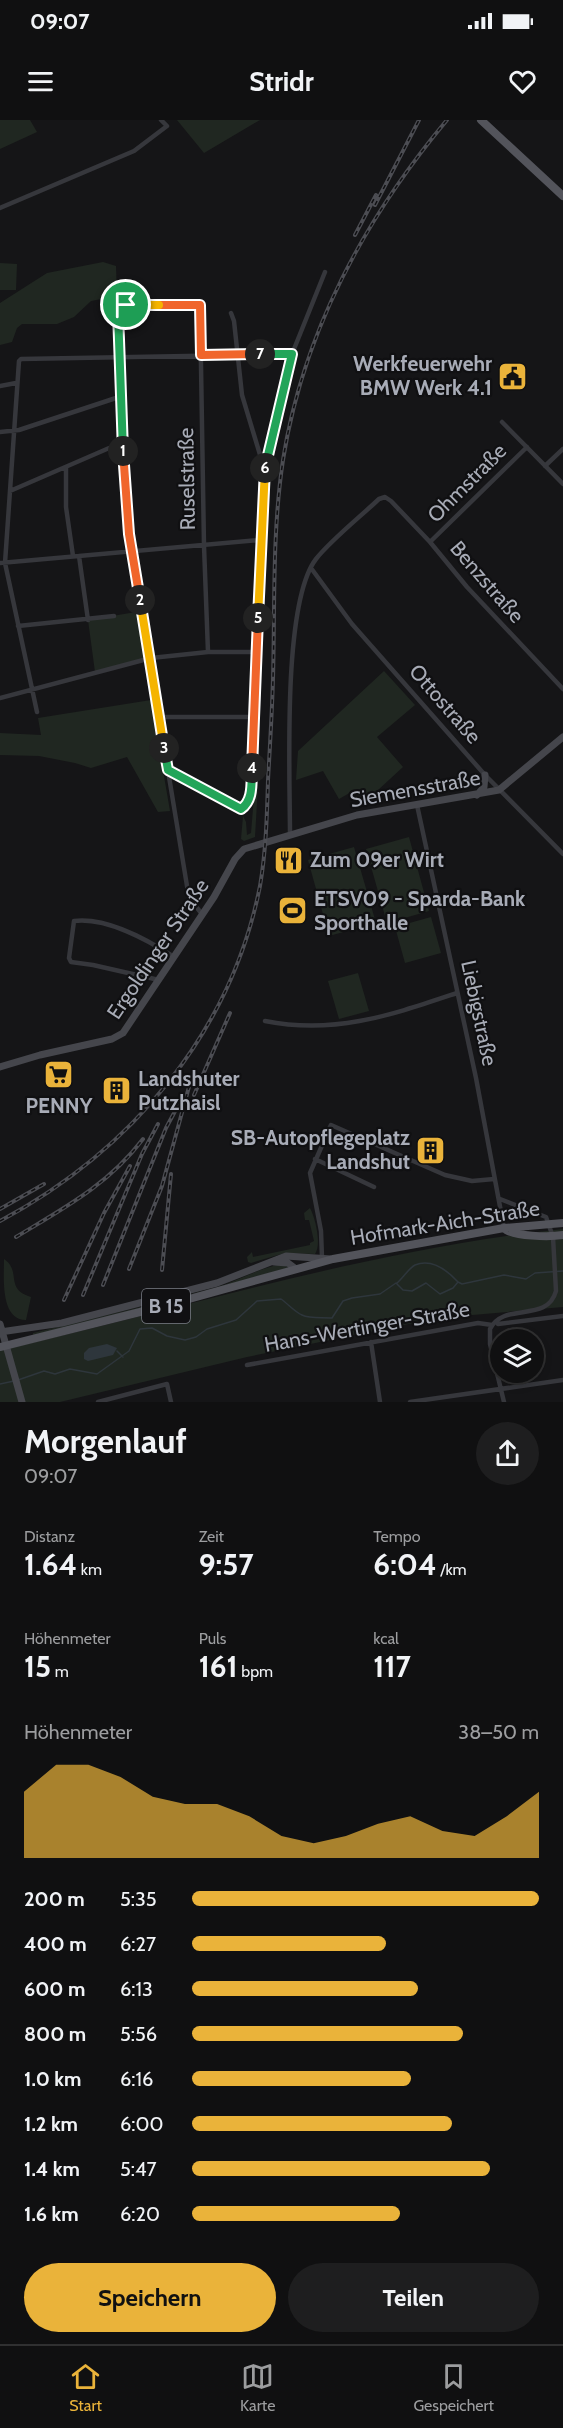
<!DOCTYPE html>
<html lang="de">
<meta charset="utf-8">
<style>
:root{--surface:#101011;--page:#1e1e1f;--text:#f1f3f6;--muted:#9c9d9f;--line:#303031;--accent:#eab33a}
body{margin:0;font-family:Cabin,sans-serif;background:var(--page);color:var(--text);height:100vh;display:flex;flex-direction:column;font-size:22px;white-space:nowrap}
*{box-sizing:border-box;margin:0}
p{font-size:20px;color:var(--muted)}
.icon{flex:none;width:33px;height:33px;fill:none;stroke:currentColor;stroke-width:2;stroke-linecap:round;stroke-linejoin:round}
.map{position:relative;height:1282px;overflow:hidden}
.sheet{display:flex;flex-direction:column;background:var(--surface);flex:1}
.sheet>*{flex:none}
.fabs{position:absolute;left:490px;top:1209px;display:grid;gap:12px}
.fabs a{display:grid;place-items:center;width:54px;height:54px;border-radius:50%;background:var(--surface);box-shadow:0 3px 9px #0003,0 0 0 2px var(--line);font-size:30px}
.pin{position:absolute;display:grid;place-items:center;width:51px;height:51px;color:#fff;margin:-26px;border:3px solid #fff;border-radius:50%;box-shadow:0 2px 6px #0007}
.km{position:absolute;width:30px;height:30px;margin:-15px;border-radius:50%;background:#222;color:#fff;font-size:16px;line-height:30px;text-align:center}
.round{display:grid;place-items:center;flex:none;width:63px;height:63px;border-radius:32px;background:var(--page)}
.head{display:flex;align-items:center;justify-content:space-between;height:102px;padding:0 24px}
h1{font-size:33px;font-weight:700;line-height:45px}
.metrics{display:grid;grid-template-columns:repeat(3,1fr);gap:9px;height:102px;padding:6px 24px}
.metrics div{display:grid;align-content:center}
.metrics b{font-size:30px;font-weight:700}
.metrics small{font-size:16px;font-weight:400}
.metrics p{font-size:16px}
.chart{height:168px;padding:12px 24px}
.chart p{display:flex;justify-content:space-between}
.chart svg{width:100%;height:108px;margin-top:6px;fill:var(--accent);opacity:.7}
.primary-button{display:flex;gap:12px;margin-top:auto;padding:12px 24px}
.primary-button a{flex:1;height:69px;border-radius:36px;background:var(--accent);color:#111;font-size:24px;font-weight:700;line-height:69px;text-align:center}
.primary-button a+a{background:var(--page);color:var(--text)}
ul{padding:0 24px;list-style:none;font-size:20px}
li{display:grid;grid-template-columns:96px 72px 1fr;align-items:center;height:45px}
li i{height:15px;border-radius:8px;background:var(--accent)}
.status{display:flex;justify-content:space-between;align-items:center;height:42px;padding:0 30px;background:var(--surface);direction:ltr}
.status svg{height:16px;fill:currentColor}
header{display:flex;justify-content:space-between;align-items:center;height:78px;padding:0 24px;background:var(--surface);font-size:27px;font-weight:700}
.menu{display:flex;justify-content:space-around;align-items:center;height:84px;border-top:2px solid var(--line);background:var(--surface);font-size:16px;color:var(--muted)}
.menu a{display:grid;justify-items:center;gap:3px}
.menu .current{color:var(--accent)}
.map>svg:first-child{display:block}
.green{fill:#202721}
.water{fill:#2e363c}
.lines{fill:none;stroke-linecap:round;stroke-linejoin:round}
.stream{stroke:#2e363c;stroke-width:1.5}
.street{stroke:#36373c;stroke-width:4.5}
.secondary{stroke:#45464c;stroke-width:7}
.primary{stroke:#53545b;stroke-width:8}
.rail-casing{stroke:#4c4d53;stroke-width:4}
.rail{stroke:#101012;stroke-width:1.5;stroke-dasharray:4.5;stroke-linecap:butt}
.split-1-casing{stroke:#fff;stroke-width:12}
.split-2-casing{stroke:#fff;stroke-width:12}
.split-3-casing{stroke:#fff;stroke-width:12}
.split-4-casing{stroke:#fff;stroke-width:12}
.split-5-casing{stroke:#fff;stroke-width:12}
.split-6-casing{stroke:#fff;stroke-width:12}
.split-7-casing{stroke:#fff;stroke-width:12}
.split-8-casing{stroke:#fff;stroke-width:12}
.split-9-casing{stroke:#fff;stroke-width:12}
.split-1{stroke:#22a559;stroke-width:8}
.split-2{stroke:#f0652b;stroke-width:8}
.split-3{stroke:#f5b400;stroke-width:8}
.split-4{stroke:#22a559;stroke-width:8}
.split-5{stroke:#f0652b;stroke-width:8}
.split-6{stroke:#f5b400;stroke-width:8}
.split-7{stroke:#22a559;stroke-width:8}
.split-8{stroke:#f0652b;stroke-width:8}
.split-9{stroke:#f5b400;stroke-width:8}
.labels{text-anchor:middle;stroke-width:4.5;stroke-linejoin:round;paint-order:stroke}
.shield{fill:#101012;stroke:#7a7d86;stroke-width:1.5}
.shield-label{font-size:20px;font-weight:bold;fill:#a8acb7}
.poi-label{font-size:21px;font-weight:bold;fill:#a8acb7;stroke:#101012;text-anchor:start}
.street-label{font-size:21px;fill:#a8acb7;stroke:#101012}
</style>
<div class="status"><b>09:07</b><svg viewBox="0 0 49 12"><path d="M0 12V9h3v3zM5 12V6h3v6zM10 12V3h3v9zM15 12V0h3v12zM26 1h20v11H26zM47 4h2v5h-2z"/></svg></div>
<header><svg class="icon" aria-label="menu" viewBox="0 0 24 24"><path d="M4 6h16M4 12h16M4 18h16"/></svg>Stridr<svg class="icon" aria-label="heart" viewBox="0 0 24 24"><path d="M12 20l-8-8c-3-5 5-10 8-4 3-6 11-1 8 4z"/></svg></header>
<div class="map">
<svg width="563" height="1282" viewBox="0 0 563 1282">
<rect width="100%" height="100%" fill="#151517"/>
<path class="green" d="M0 0H30L37 12 0 29Z
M177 0H260L204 33Z
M103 142 116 146 117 176 91 181 74 197 57 204H22L17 208 12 222 0 225V183L47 153Z
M0 143 17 144 16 170H0Z
M142 491 151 538 95 552 88 500Z
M384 551 415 585 377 617 403 647 365 682 353 671 339 679 323 651 296 660 298 631Z
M151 580 170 691 158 692 127 637 91 648 75 643 39 636 0 635V613L41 615 38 598Z
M255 664 258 665 255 717 244 721 241 719 243 696 246 702 247 715 251 713Z
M409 717 429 791 387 803 366 729Z
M354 727 376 803 329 816 308 740Z
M431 797 441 833 405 843 395 807Z
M358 853 369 891 339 899 328 861Z
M310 1088C315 1097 322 1124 315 1134L285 1133 251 1143 248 1142 247 1137 252 1132 253 1137 310 1125V1123L314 1121 309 1100H305L304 1093Z
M563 1109V1187L438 1198 247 1237 60 1282H0V1230C187 1188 371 1129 563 1109Z
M4 1139C22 1151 4 1169 31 1177L26 1200C0 1200 4 1157 4 1139Z
M278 1145 291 1147 115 1196 33 1215V1213C94 1198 156 1184 217 1167 238 1161 257 1149 278 1145Z"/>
<path class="water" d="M107 1224 117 1228 113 1235 88 1241 84 1239V1233L89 1228Z"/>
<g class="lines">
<path class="stream" d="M397 1163C403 1158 409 1148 415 1145 432 1138 447 1150 458 1162
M117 1231 123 1237
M18 1260 44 1251 55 1254 70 1249 97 1254 129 1231 140 1209 152 1208 167 1216 185 1220 196 1217 207 1209 236 1200 257 1181 281 1179C288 1184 295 1192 302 1195 310 1199 323 1197 332 1198L343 1181 352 1178 380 1174 396 1163 403 1170 412 1171 426 1163 440 1174 453 1168 458 1162 462 1164 504 1155 526 1159 535 1153 563 1151
M0 1264 14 1261"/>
<path class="street" d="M0 88 134 31 167 6 161 0
M231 193 234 201 242 275 264 348
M0 266 16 263
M502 302 563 364
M0 312 19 310 122 276
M545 346 563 329
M66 348V387L73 436
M10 371 123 322
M430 422 527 327
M79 436 88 500
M0 443 260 420
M311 448 352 504 485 655 563 734
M18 506 114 496
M0 578 151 538 208 532H257
M37 592 5 443 19 241 21 239 292 234
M159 597H255
M168 650 236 687H244L249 682 255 597 265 349 292 234 325 152
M417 685 476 958 504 1108
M290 715C290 656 282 483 316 439 331 420 360 397 379 379L385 377 391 381 430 422 467 467 563 569
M202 794 189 778 129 414 118 192 119 188 126 185H200L204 426 208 532
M159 860 93 845 71 842 69 838 74 801C106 797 148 820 174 837
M265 901C335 915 391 895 457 873
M315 1039 374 1067
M500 1079 546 1097 553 1117 556 1171C547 1204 504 1181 490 1209V1224L504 1282
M322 1138 321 1111 310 1053 331 1005 445 1055 472 1061 494 1059
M498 1204 563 1196
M371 1222 380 1282
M247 1245 478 1203 492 1205
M98 1282 167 1264 171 1282
M410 1282 563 1260"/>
<path class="secondary" d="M477 675 484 667 485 655
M0 947 40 935 112 919 123 913 214 777 235 739 244 729 357 695 499 670 563 617
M274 1142 288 1143 296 1149
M0 1204 22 1282
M0 1212 62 1203 217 1163 286 1136 331 1139"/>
<path class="primary" d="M481 0 563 76
M504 1108C512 1117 551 1117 563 1115
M0 1227 164 1186 333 1139 504 1108 563 1103"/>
<defs>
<path id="rail" d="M375 85 419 0
M355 115 376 75
M194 975 230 893
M0 1089 44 1064
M0 1101C131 1031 231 913 260 766 266 731 267 695 268 660 270 626 272 593 273 559 275 486 272 413 283 340 303 213 365 98 447 0
M16 1117C64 1088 108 1065 143 1019
M129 1149 162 1066 190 963
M162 1150 171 1054
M103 1165 166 1008 181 980
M83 1175 142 1034 158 1004
M64 1180 104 1093 130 1046"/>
</defs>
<use href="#rail" class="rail-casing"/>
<use href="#rail" class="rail"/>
</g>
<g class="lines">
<defs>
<path id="split-1" d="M123 331 118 192 119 188 126 185"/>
<path id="split-2" d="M123 331 129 414 140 480"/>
<path id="split-3" d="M140 480 164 628"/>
<path id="split-4" d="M164 628 168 650 241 689C254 680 251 662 252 648"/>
<path id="split-5" d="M252 648 258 498"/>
<path id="split-6" d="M258 498 265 348"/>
<path id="split-7" d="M260 234H292L265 348"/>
<path id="split-8" d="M159 185H200L201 235 260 234"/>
<path id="split-9" d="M126 185H159"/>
</defs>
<use href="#split-1" class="split-1-casing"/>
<use href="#split-2" class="split-2-casing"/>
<use href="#split-3" class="split-3-casing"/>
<use href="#split-4" class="split-4-casing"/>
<use href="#split-5" class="split-5-casing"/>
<use href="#split-6" class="split-6-casing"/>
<use href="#split-7" class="split-7-casing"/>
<use href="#split-8" class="split-8-casing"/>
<use href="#split-9" class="split-9-casing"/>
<use href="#split-1" class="split-1"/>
<use href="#split-2" class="split-2"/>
<use href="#split-3" class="split-3"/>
<use href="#split-4" class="split-4"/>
<use href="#split-5" class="split-5"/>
<use href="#split-6" class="split-6"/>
<use href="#split-7" class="split-7"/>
<use href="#split-8" class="split-8"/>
<use href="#split-9" class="split-9"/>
</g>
<defs>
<symbol id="civic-square" viewBox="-11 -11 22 22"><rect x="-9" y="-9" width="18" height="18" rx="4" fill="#eab33a" stroke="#101012"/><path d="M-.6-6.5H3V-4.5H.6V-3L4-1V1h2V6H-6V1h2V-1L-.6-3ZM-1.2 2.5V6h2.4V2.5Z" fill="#111"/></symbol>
<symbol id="restaurant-square" viewBox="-11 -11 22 22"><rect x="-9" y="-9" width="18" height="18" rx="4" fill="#eab33a" stroke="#101012"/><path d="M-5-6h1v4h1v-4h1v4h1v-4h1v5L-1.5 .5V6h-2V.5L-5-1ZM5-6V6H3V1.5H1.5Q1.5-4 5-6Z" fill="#111"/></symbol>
<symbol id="stadium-square" viewBox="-11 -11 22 22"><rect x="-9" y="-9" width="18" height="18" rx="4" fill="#eab33a" stroke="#101012"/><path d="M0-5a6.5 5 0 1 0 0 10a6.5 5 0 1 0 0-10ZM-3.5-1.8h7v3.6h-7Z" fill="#111"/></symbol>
<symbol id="supermarket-square" viewBox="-11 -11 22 22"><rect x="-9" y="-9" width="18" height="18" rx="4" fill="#eab33a" stroke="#101012"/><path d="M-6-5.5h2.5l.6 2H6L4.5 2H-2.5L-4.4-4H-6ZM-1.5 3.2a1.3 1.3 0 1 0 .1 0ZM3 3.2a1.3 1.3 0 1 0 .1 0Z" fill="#111"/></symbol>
<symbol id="building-square" viewBox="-11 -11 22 22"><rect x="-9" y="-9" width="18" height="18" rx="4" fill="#eab33a" stroke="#101012"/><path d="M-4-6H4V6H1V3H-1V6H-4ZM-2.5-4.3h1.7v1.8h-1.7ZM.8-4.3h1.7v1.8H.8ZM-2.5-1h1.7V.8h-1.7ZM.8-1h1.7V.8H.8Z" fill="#111"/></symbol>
</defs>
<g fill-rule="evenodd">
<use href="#civic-square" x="496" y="240" width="33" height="33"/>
<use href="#restaurant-square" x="272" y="724" width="33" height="33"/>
<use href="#stadium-square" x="276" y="774" width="33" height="33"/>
<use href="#supermarket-square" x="42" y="938" width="33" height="33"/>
<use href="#building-square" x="100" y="954" width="33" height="33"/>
<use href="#building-square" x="414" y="1014" width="33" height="33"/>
</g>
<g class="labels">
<rect class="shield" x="142" y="1169" width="48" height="34" rx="4.5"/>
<g class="shield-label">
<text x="166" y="1193">B 15</text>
</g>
<g class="poi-label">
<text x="492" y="251" text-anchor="end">Werkfeuerwehr<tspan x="492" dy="24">BMW Werk 4.1</tspan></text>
<text x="310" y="747">Zum 09er Wirt</text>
<text x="314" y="786">ETSV09 - Sparda-Bank<tspan x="314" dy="24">Sporthalle</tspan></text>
<text x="138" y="966">Landshuter<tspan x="138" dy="24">Putzhaisl</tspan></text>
<text x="59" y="993" text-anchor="middle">PENNY</text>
<text x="410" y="1025" text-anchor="end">SB-Autopflegeplatz<tspan x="410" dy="24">Landshut</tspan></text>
</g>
<g class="street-label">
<text transform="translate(187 359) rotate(-91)" y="7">Ruselstraße</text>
<text transform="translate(467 363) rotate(-45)" y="7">Ohmstraße</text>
<text transform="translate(487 462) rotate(49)" y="7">Benzstraße</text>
<text transform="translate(445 584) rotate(49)" y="7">Ottostraße</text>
<text transform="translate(415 669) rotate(-10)" y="7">Siemensstraße</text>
<text transform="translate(158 829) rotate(-56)" y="7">Ergoldinger Straße</text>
<text transform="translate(479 893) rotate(78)" y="7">Liebigstraße</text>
<text transform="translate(445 1103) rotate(-9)" y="7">Hofmark-Aich-Straße</text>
<text transform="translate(367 1207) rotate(-10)" y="7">Hans-Wertinger-Straße</text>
</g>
</g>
</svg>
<div class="fabs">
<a><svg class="icon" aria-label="layers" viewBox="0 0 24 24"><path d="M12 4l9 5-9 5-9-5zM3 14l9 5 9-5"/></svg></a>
</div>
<div class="pin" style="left:126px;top:185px;background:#1e9e55"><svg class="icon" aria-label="arrive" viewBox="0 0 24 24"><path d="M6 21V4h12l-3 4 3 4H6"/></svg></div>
<b class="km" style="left:123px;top:331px">1</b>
<b class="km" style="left:140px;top:480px">2</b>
<b class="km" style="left:164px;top:628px">3</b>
<b class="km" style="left:252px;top:648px">4</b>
<b class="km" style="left:258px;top:498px">5</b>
<b class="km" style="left:265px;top:348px">6</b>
<b class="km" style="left:260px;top:234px">7</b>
</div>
<section class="sheet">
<div class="head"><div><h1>Morgenlauf</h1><p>09:07</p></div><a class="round"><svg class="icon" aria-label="share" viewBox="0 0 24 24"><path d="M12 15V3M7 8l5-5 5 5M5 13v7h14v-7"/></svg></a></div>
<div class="metrics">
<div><p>Distanz</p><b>1.64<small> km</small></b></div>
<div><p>Zeit</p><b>9:57</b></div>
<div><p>Tempo</p><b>6:04<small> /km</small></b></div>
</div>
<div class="metrics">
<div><p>Höhenmeter</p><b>15<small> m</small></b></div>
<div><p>Puls</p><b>161<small> bpm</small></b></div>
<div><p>kcal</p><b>117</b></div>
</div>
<div class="chart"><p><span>Höhenmeter</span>38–50 m</p>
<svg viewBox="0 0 160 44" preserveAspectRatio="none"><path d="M0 44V17L10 6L20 6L30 11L40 19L50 22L60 22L70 27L80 35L90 38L100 35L110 30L120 27L130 33L140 35L150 27L160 17V44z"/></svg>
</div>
<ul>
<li><b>200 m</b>5:35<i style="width:100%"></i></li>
<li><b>400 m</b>6:27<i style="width:56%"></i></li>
<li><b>600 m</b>6:13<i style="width:65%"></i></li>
<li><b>800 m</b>5:56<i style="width:78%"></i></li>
<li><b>1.0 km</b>6:16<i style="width:63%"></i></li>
<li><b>1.2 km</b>6:00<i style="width:75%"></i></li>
<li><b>1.4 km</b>5:47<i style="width:86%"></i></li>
<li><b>1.6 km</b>6:20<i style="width:60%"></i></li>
</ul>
<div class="primary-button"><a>Speichern</a><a>Teilen</a></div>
</section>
<nav class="menu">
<a class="current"><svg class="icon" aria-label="home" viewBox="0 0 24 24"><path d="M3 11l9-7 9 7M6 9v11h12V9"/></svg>Start</a>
<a><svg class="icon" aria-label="map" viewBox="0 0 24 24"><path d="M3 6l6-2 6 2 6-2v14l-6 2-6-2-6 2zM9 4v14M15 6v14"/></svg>Karte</a>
<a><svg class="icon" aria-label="saved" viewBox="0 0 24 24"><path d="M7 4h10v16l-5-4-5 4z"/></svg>Gespeichert</a>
</nav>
